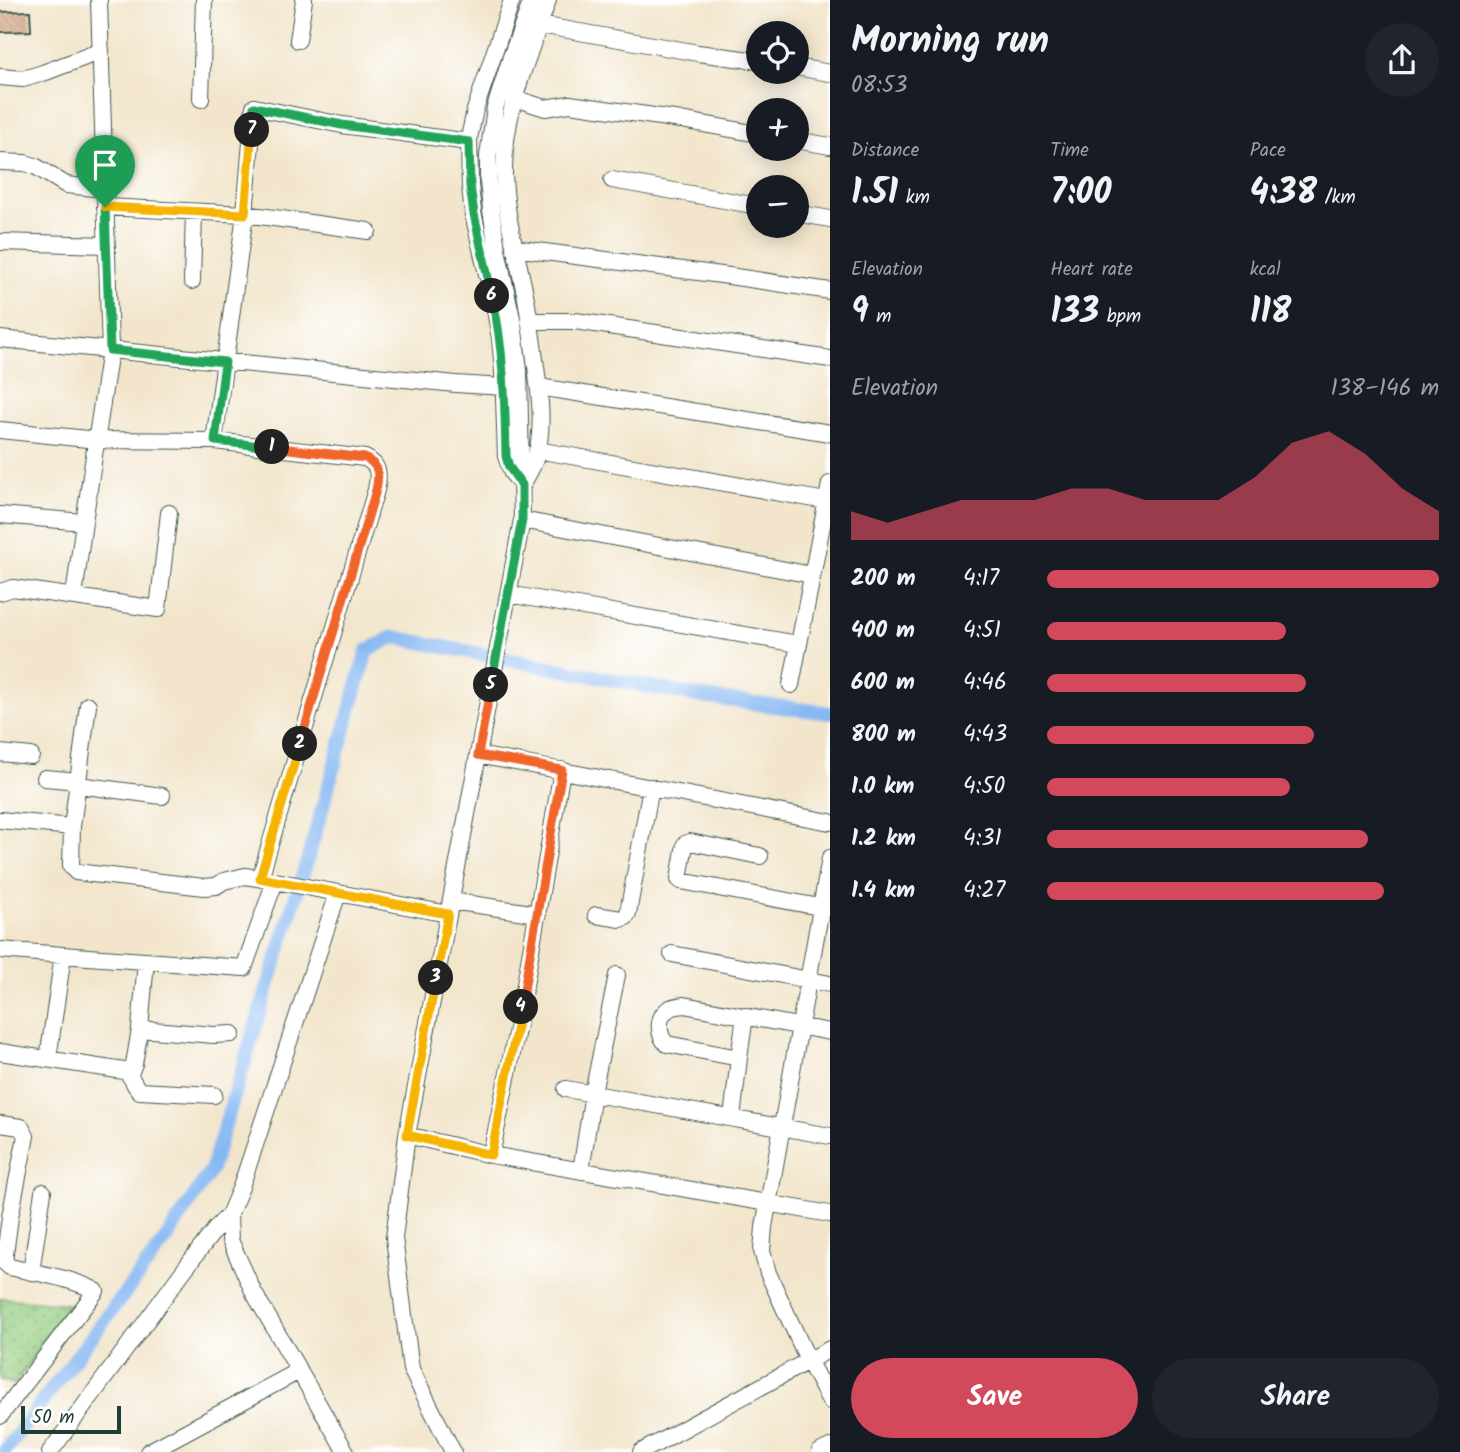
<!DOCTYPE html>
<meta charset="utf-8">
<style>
:root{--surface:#171b24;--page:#20242c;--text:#f1f3f6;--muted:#9ea1a6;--accent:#d1495b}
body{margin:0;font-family:Kalam,sans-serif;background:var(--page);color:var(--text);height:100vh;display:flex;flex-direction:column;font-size:26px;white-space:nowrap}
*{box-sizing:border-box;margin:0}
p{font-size:23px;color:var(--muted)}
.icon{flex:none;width:38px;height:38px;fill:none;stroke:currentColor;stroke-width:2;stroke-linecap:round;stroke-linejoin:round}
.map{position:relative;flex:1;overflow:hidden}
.drawer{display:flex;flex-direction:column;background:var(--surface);width:630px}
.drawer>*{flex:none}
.fabs{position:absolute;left:746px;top:21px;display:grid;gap:14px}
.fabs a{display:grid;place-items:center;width:63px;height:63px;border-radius:50%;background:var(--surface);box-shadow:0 4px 18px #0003;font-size:35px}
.scale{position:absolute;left:21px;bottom:18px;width:100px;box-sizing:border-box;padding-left:7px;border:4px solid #1f3d34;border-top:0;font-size:19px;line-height:24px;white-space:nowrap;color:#1f3d34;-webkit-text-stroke:5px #fff;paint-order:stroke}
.pin{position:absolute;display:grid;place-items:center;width:60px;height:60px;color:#fff;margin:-72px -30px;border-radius:50% 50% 50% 0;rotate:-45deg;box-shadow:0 0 7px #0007}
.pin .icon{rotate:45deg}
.km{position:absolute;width:35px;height:35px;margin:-18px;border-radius:50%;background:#222;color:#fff;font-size:19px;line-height:35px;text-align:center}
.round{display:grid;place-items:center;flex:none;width:74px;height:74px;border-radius:37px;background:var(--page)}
.summary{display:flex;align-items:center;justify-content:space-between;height:119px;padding:0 21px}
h1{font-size:38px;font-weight:600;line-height:52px}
.stats{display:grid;grid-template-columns:repeat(3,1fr);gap:10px;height:119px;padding:7px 21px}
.stats div{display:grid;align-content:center}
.stats b{font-size:35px;font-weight:600}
.stats small{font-size:19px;font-weight:400}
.stats p{font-size:19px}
.chart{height:196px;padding:14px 21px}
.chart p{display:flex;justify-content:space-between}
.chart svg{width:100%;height:126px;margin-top:7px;fill:var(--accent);opacity:.7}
.action{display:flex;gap:14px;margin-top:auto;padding:14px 21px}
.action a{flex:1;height:80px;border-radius:42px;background:var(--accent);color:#fff;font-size:28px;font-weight:600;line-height:80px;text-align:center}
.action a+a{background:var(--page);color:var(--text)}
ul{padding:0 21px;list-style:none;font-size:23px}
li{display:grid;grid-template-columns:112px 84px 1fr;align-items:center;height:52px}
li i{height:18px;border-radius:9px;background:var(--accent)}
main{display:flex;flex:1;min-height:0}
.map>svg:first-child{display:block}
.green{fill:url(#green-dots);stroke:#5a865a;stroke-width:2}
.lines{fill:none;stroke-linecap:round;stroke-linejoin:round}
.canal{stroke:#86b8f3;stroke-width:14}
.building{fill:url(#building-back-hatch)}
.minor-casing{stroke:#3f564b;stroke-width:18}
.minor{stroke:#fff;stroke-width:16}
.split-1-casing{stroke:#fff;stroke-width:14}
.split-2-casing{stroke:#fff;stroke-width:14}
.split-3-casing{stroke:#fff;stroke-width:14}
.split-4-casing{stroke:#fff;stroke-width:14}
.split-5-casing{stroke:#fff;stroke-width:14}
.split-6-casing{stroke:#fff;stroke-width:14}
.split-7-casing{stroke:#fff;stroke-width:14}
.split-8-casing{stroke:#fff;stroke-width:14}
.split-1{stroke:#22a559;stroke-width:9}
.split-2{stroke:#f0652b;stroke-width:9}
.split-3{stroke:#f5b400;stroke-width:9}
.split-4{stroke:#f5b400;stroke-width:9}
.split-5{stroke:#f0652b;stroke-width:9}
.split-6{stroke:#22a559;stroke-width:9}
.split-7{stroke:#22a559;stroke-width:9}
.split-8{stroke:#f5b400;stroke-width:9}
</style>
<main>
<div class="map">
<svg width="830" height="1452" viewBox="0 0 830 1452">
<defs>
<pattern id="green-dots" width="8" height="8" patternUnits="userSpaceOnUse" patternTransform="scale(1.75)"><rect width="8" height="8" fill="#94ce81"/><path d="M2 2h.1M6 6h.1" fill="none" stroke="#78a86a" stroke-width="1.8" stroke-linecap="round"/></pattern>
<pattern id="building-back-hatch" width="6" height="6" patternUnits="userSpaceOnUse" patternTransform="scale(1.75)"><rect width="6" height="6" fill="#cc9d77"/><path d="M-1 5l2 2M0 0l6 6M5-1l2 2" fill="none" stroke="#a58162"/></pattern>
</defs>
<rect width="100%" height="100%" fill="#fff"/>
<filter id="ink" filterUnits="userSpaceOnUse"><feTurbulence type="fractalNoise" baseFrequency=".0143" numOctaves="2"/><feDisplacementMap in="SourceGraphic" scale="14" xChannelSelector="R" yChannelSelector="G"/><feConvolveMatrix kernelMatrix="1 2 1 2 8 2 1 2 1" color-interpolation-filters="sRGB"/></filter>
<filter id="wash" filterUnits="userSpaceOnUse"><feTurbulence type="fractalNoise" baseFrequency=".00686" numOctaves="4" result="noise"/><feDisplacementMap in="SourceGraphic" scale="28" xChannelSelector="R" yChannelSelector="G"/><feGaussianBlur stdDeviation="1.57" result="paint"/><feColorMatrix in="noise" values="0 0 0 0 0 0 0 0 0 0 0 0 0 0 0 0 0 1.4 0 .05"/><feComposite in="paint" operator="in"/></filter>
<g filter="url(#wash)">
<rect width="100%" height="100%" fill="#f2e5cb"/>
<path class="green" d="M0 1298 68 1304 15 1384 0 1380Z"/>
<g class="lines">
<path class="canal" d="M4 1452 166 1239 211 1170 310 851 367 651 393 637 702 697 830 713"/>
</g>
<g id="blocks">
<path class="building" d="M30 11 31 31 0 32V12Z"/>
</g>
</g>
<g filter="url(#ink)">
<use href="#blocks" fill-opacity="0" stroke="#3f564b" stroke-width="2"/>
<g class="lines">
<defs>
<path id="minor" d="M99 0 110 350 456 384 504 387
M512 0 475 110 469 138 470 186 473 214 494 304 500 338 503 370 506 456 512 473 522 485C527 476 533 467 536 457 544 428 540 396 536 367 533 344 530 322 526 299 518 258 505 216 504 174 503 112 529 56 548 0
M540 25 698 53 758 61
M298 40 304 0
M796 67 830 73
M0 77 23 79 43 73 101 51
M514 98 545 108 570 104 681 120 758 134
M201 99 204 0
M796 140 830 146
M0 162 25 163 35 166 66 185 104 189
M612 180 758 206
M105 207 245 214 368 231
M796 213 830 219
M0 242 107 245
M514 248 729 276 830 291
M192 281 194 212
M529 321H575L830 359
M0 339 110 350 84 522 74 596
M539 387 830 433
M0 430 97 440 214 441 365 458C380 465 379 475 376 490L260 878
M214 441 245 214 254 107 342 125 469 142
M537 450 826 501
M0 515 84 522
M522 520 812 575
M0 592 13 588 158 609 169 513
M508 594 798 644
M791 685 830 484
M88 705 72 827 71 866 76 872 204 887 216 886 224 881 245 876 269 880
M0 753 31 756
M478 755 830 822
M45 778 79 781
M78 785 162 796
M0 820 72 827
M760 856 690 842 685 844 679 879 681 881 830 909
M830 858 764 1227 762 1251 768 1273 808 1360 830 1401
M338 893 259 1133 241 1187 229 1215 230 1240 254 1293 346 1452
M451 901 538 914
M596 915 621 919 626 917 628 913 651 787
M0 950 88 957 244 968 275 881 448 914
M672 954 830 984
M140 1029 146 961
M0 1052 124 1071C134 1076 132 1085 140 1091L214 1095
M739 1058 745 1016
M48 1059 63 955
M130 1073 134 1064 140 1029 214 1035 232 1034
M566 1089 830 1136
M732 1118 739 1058 667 1044C658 1036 657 1019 666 1011 671 1006 678 1006 684 1005L830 1032
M0 1124 21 1127 26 1136 10 1217 4 1262 10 1267C39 1274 69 1277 96 1291L0 1416
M407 1135 491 1155 830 1214
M491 1155 519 1020 562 770
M581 1171 593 1093 617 975
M31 1272 43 1192
M50 1452 184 1270 217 1227 229 1215
M148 1452 299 1371
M453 1452 411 1369 394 1238 407 1135 522 520 519 370 513 323 497 249 491 210 488 181V156L495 108 511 57 532 0
M641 1452 830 1349
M820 1452 830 1447"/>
</defs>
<use href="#minor" class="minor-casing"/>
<use href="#minor" class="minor"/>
</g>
</g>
<g class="lines" filter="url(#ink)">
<defs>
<path id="split-1" d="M105 207 110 350 225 362 215 441 272 447"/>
<path id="split-2" d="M272 447 365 458C380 465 379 475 376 490L300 744"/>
<path id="split-3" d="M300 744 260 878 448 914 436 978"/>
<path id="split-4" d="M436 978 407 1135 491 1155 521 1007"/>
<path id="split-5" d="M491 685 478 755 562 770 521 1007"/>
<path id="split-6" d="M491 685 522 520V485L509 467 506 456C505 402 504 348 492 296"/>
<path id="split-7" d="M252 130 254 107 342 125 469 142 470 186 474 214 492 296"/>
<path id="split-8" d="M105 207 245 214 252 130"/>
</defs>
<use href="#split-1" class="split-1-casing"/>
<use href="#split-2" class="split-2-casing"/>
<use href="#split-3" class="split-3-casing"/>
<use href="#split-4" class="split-4-casing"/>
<use href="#split-5" class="split-5-casing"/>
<use href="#split-6" class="split-6-casing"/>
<use href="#split-7" class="split-7-casing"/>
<use href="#split-8" class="split-8-casing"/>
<use href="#split-1" class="split-1"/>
<use href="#split-2" class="split-2"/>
<use href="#split-3" class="split-3"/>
<use href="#split-4" class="split-4"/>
<use href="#split-5" class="split-5"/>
<use href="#split-6" class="split-6"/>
<use href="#split-7" class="split-7"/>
<use href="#split-8" class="split-8"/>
</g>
</svg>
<div class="fabs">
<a><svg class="icon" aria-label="locate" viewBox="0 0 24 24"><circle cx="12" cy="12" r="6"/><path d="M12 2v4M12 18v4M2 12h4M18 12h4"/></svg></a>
<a>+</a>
<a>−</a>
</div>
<div class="scale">50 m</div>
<div class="pin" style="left:105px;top:207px;background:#1e9e55"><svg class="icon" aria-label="arrive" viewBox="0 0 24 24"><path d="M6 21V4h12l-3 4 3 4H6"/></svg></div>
<b class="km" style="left:272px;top:447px">1</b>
<b class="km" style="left:300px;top:744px">2</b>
<b class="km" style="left:436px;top:978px">3</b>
<b class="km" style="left:521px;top:1007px">4</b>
<b class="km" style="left:491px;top:685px">5</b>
<b class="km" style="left:492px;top:296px">6</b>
<b class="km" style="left:252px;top:130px">7</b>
</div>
<section class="drawer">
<div class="summary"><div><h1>Morning run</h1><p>08:53</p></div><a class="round"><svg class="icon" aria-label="share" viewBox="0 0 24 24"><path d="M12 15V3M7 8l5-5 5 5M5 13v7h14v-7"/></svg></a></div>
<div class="stats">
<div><p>Distance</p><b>1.51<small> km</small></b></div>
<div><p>Time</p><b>7:00</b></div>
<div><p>Pace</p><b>4:38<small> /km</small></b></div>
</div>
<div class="stats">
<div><p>Elevation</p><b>9<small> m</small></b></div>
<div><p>Heart rate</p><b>133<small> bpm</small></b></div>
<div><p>kcal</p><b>118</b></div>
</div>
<div class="chart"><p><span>Elevation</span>138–146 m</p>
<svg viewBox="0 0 160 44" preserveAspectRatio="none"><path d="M0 44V34L10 38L20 34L30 30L40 30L50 30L60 26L70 26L80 30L90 30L100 30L110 22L120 10L130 6L140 14L150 26L160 34V44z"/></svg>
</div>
<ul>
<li><b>200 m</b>4:17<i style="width:100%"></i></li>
<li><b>400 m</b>4:51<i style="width:61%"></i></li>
<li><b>600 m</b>4:46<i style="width:66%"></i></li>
<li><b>800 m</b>4:43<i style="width:68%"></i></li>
<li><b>1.0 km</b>4:50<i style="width:62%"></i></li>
<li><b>1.2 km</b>4:31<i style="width:82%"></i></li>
<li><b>1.4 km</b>4:27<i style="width:86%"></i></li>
</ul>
<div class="action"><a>Save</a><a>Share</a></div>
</section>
</main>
